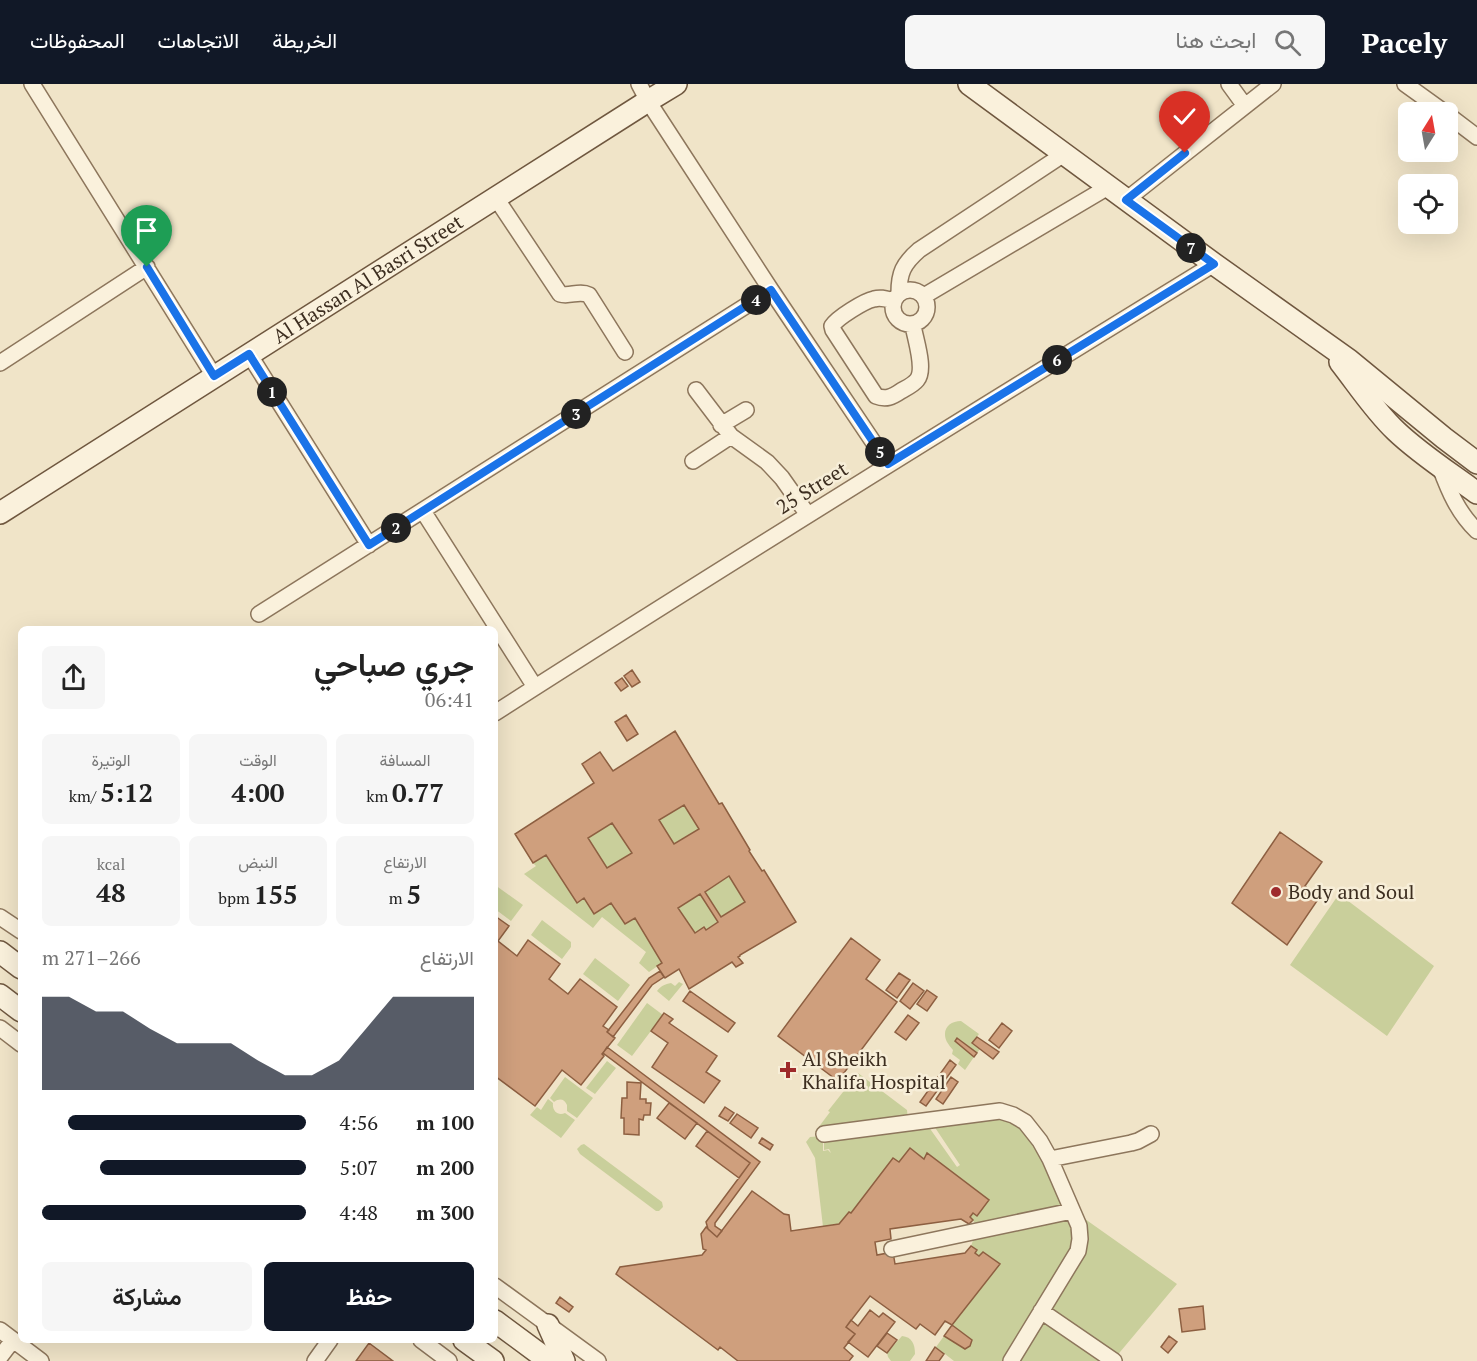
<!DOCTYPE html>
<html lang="ar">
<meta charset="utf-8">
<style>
:root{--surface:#fff;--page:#f6f6f6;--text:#222;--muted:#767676;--accent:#111827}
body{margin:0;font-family:"PT Serif",Vazirmatn,serif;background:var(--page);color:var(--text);direction:rtl;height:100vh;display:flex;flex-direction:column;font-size:22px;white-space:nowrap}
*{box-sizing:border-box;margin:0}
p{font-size:20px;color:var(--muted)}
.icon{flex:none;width:33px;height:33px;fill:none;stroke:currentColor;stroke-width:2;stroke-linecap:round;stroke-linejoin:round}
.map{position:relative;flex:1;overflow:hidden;direction:ltr}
.sheet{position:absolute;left:18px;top:542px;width:480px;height:717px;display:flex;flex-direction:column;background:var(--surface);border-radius:9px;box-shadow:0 6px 24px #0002;direction:rtl}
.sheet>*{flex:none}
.needle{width:39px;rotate:11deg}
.tools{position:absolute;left:1398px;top:18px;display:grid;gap:12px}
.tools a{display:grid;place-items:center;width:60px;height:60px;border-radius:9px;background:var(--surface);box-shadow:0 6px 24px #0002;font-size:30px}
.pin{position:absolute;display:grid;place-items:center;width:51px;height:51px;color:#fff;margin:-62px -26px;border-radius:50% 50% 50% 0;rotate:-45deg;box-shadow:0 0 6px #0007}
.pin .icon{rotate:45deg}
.km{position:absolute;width:30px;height:30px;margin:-15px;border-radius:50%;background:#222;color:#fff;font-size:16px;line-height:30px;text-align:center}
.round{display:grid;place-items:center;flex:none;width:63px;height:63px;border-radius:9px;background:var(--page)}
.head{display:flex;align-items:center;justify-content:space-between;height:102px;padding:0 24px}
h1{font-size:33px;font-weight:600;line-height:45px}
.metrics{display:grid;grid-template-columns:repeat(3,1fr);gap:9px;height:102px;padding:6px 24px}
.metrics div{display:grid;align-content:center;border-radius:9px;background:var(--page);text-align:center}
.metrics b{font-size:26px;font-weight:600}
.metrics small{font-size:16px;font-weight:400}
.metrics p{font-size:16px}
.chart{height:168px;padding:12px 24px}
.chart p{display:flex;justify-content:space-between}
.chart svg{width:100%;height:108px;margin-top:6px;fill:var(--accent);opacity:.7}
.button{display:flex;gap:12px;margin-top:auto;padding:12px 24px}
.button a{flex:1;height:69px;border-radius:9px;background:var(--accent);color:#fff;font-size:24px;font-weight:600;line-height:69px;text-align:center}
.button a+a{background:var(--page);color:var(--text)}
ul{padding:0 24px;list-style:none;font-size:20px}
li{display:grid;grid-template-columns:96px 72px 1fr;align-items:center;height:45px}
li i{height:15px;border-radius:8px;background:var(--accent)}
header{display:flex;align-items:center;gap:36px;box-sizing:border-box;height:84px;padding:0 30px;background:var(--accent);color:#fff}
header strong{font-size:28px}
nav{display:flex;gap:33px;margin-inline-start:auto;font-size:21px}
.search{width:420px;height:54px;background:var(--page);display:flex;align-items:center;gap:15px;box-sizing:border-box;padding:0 21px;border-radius:9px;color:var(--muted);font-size:22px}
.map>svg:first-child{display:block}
.green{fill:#c9cf9b}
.building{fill:#cf9f7d;stroke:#8d5f41;stroke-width:1.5;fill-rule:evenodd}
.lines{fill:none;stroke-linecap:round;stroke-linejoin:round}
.street-casing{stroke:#8d765c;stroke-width:18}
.secondary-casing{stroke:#6f573f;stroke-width:24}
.street{stroke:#faf1dc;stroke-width:15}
.secondary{stroke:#faf1dc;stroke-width:21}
.route-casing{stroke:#fff;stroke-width:12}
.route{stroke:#1a73e8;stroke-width:8}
.poi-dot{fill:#9e2a2b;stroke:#f7eed8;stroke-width:2}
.labels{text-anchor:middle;stroke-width:5;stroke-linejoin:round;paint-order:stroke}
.street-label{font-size:20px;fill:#3d2e20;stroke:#f7eed8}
.poi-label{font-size:20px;fill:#3d2e20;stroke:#f7eed8;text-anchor:start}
</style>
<header>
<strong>Pacely</strong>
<div class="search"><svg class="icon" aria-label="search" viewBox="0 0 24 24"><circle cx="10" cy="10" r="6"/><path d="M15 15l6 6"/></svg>ابحث هنا</div>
<nav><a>الخريطة</a><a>الاتجاهات</a><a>المحفوظات</a></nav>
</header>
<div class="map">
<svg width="1477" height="1277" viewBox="0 0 1477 1277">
<rect width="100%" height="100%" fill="#f0e4c8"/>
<path class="green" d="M684 721 699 745 674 760 659 736Z
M612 739 632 769 607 784 588 754Z
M546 771 577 819 584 814 611 819 625 840 635 834 662 879 649 888 639 879 646 868 602 833 593 844 524 790 536 782 533 779Z
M729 792 745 818 721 833 705 808Z
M495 801 523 821 511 837 495 825Z
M700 810 718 838 706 846 695 849 678 824Z
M1339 810 1434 882 1387 952 1290 881Z
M542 836 571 858V863L562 875 531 851Z
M595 874 630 901 618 917 583 890Z
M679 898 683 900 669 917 657 907C661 902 665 900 671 899L675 902Z
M647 919 663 931 632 972 617 961Z
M961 937 979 950 972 959 980 965 977 969 958 954 955 957 974 973 965 986 958 980 960 976 952 970 953 966C951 964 949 961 947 958 941 946 949 937 961 937Z
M607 977 616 984 595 1010 586 1004Z
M858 989 907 1026 908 1036 815 1048 830 1028 828 1027Z
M565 993 593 1014 577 1034 567 1027V1021C564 1015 560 1014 554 1018L550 1014Z
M548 1015 553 1019C552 1027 558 1032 565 1029L575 1036 561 1054 530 1031 537 1023 541 1026Z
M1002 1030 1033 1051 1064 1122 979 1144 970 1133 973 1129 977 1132 989 1116 928 1070 924 1075 910 1064 899 1078 893 1074 851 1129 849 1128 839 1140 823 1143 815 1074 806 1058 810 1053 823 1052V1067L828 1066 831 1069 829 1065 824 1066V1052L926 1039 957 1083 960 1081 932 1039Z
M584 1060 662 1118 663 1123 659 1127H656L580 1070 577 1065 581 1061Z
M1068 1132 1077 1153 1008 1277H954L936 1263 944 1252 965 1265 970 1262 971 1255 952 1241 999 1180 984 1168 979 1172 975 1169 977 1166 971 1162 975 1151Z
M1085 1135 1177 1200 1115 1274 1050 1230 1051 1216 1080 1140Z
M1042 1235 1109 1277H1014Z
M902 1252C912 1253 915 1260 915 1270L910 1277H891L888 1273 887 1269Z"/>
<path class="building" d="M632 586 640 598 632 603 624 592Z
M622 594 628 602 621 607 615 599Z
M626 631 638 650 627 657 615 638Z
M675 647 719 720 722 719 750 766 749 767 762 787 764 786 796 838 740 871V872L738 873 743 879 736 883 732 878 689 905 679 885 665 894 657 882 662 879 635 834 625 840 611 819 594 830 584 814 577 819 546 771 533 779 515 750 594 699 582 680 600 668 613 687ZM684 721 699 745 674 760 659 736ZM612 739 632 769 607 784 588 754ZM729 792 745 818 721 833 705 808ZM700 810 718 838 706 846 704 843 695 849 678 824Z
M1280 748 1322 778 1305 802 1319 814 1287 861 1232 819Z
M495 832 509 842 498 857 517 872 528 856 560 880 549 895 568 910 580 895 617 923 603 942 609 946 607 948 615 954 602 970 604 972 581 1001 562 986 535 1022 495 992Z
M851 854 880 876 866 895 897 918 838 997 778 952Z
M660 887 664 893 652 901 613 953 607 948 649 894Z
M899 889 910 896 897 914 886 906Z
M913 899 924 907 910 925 900 917Z
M927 906 937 913 927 927 917 920Z
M690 907 735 939 728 948 683 917Z
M664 929 673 935 669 939 717 972 706 988 720 997 704 1019 652 983 668 959 651 947Z
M908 931 919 939 906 956 895 948Z
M1002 939 1012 947 999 964 989 956Z
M977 953 999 968 993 975 972 959Z
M957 954 977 969 974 973 955 957Z
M607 963 760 1078 715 1139V1142L722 1147 717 1153 708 1145 706 1138 750 1079 603 969Z
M950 976 956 981 926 1022 920 1018Z
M951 993 958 998 943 1020 936 1015Z
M627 998 641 999 640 1015H646V1019H651L650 1031H644L643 1036 639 1035V1051L624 1050V1034H621L622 1014H627Z
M669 1019 697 1039 685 1055 657 1034Z
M725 1023 734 1029 728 1037 719 1032Z
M737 1030 758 1044 751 1054 730 1039Z
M707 1047 750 1079 739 1094 696 1062Z
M762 1054 773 1061 770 1066 759 1059Z
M910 1064 924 1075 927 1069 989 1116 977 1132 973 1129 970 1133 973 1136 969 1140 961 1135 890 1145 891 1155 875 1158 877 1171 893 1168 895 1180 965 1169 971 1162 977 1166 975 1169 979 1172 983 1168 1000 1180 952 1241 945 1237 935 1251 920 1240 916 1245 870 1212 846 1243 855 1250 844 1264 853 1272 849 1277H738L720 1263 718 1266 616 1190 620 1183 702 1171 706 1166 703 1165 701 1150 706 1143 717 1153 752 1107 784 1130 789 1131 791 1147 839 1140 849 1128 851 1129 893 1074 899 1078Z
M560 1213 573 1223 569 1228 556 1219Z
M1203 1222 1205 1245 1182 1248 1179 1225Z
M870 1226 879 1233 883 1229 895 1238 868 1273 848 1258 855 1250 846 1243 851 1236 858 1242Z
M952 1241 972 1256 970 1262 965 1265 944 1252Z
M887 1249 897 1256 887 1269 877 1262Z
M1169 1252 1177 1258 1168 1269 1161 1263Z
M369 1259 393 1277H356Z
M935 1263 944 1270 939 1277H926Z"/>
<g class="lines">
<defs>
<path id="street" d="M32 0 214 292
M639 0 648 17 771 206 888 380
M1229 0 1245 22
M1405 0 1444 28
M1448 31 1477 53
M496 114 560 210C570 213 579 206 589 211L625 268
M1126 116 1273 0
M893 223a17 17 0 1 1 34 0a17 17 0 1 1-34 0Z
M899 209C899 189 903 180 919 166L1064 70
M924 212 1108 103
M894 217C886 215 881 213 874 215 864 217 837 234 832 242L833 246 876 312C886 316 892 313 901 307 906 304 913 301 917 296 926 285 915 255 913 241
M249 270 369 461
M0 279 147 183
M696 306 731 352 767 378 782 394 808 431
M721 341 746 326
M693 377 731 352
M1440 383C1449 407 1458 429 1477 447
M423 427 535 603
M259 530 771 206
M495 629C733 476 973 328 1214 180
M0 833 21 847
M0 944 21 960
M824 1050 1000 1027 1013 1031 1025 1038 1040 1057 1050 1075 1079 1142 1080 1155 1078 1167 1011 1277
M1050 1075 1131 1059 1138 1057 1151 1050
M892 1165 1072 1127
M495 1202 598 1277
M1041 1227 1114 1277
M0 1246 41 1277
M421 1256 449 1277
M0 1273 13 1256
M315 1277 330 1256"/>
<g id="secondary">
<path d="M969 0 1214 180 1349 276 1444 354 1477 379"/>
<path d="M1340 278C1358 301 1374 326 1396 347 1420 370 1450 389 1477 409"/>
<path id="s1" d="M0 429 648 17 676 0"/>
<path d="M0 868 21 884"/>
<path d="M0 911 21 927"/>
<path d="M495 1237 549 1277"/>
<path d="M548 1241 564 1277"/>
<path d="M464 1256 493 1277"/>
</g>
</defs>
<use href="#street" class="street-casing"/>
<use href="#secondary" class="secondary-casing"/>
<use href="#street" class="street"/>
<use href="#secondary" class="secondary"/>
</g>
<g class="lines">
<defs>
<path id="route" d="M147 183 214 292 249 270 369 461 771 206 888 380 1214 180 1126 116 1185 69"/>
</defs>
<use href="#route" class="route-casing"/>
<use href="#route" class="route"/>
</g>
<g class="poi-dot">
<circle cx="1276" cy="808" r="6"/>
<path d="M785 977h6v6h6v6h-6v6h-6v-6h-6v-6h6z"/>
</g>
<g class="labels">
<g class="street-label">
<text dy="7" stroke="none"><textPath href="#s1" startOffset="436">Al Hassan Al Basri Street</textPath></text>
<text transform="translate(812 404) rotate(-32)" y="7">25 Street</text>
</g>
<g class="poi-label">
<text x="1288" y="815">Body and Soul</text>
<text x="802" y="982">Al Sheikh<tspan x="802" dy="23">Khalifa Hospital</tspan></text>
</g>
</g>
</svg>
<div class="tools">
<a><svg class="needle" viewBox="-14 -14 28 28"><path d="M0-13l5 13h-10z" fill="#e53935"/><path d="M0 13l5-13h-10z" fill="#767676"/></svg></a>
<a><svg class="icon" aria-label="locate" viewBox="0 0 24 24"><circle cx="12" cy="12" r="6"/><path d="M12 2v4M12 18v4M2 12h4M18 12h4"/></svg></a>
</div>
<div class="pin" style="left:147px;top:183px;background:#1e9e55"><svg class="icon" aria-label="arrive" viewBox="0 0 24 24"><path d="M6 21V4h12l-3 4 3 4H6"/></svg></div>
<div class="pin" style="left:1185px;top:69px;background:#d93025"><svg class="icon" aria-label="check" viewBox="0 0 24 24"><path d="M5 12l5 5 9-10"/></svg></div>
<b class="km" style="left:272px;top:308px">1</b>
<b class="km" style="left:396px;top:444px">2</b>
<b class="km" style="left:576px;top:330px">3</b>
<b class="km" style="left:756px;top:216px">4</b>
<b class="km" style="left:880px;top:368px">5</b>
<b class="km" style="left:1057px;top:276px">6</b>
<b class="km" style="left:1191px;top:164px">7</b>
<section class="sheet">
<div class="head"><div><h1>جري صباحي</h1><p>06:41</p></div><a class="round"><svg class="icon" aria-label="share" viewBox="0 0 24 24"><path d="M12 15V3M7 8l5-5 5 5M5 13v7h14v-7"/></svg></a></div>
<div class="metrics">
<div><p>المسافة</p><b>0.77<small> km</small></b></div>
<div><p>الوقت</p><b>4:00</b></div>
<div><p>الوتيرة</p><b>5:12<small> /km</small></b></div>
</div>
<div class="metrics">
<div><p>الارتفاع</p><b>5<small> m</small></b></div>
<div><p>النبض</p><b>155<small> bpm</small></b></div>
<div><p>kcal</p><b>48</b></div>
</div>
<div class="chart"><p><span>الارتفاع</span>266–271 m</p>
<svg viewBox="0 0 160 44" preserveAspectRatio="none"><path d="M0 44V6L10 6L20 12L30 12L40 19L50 25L60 25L70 25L80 32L90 38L100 38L110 32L120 19L130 6L140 6L150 6L160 6V44z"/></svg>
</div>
<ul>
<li><b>100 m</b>4:56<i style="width:90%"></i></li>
<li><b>200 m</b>5:07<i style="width:78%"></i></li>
<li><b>300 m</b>4:48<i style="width:100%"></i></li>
</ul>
<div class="button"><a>حفظ</a><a>مشاركة</a></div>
</section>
</div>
